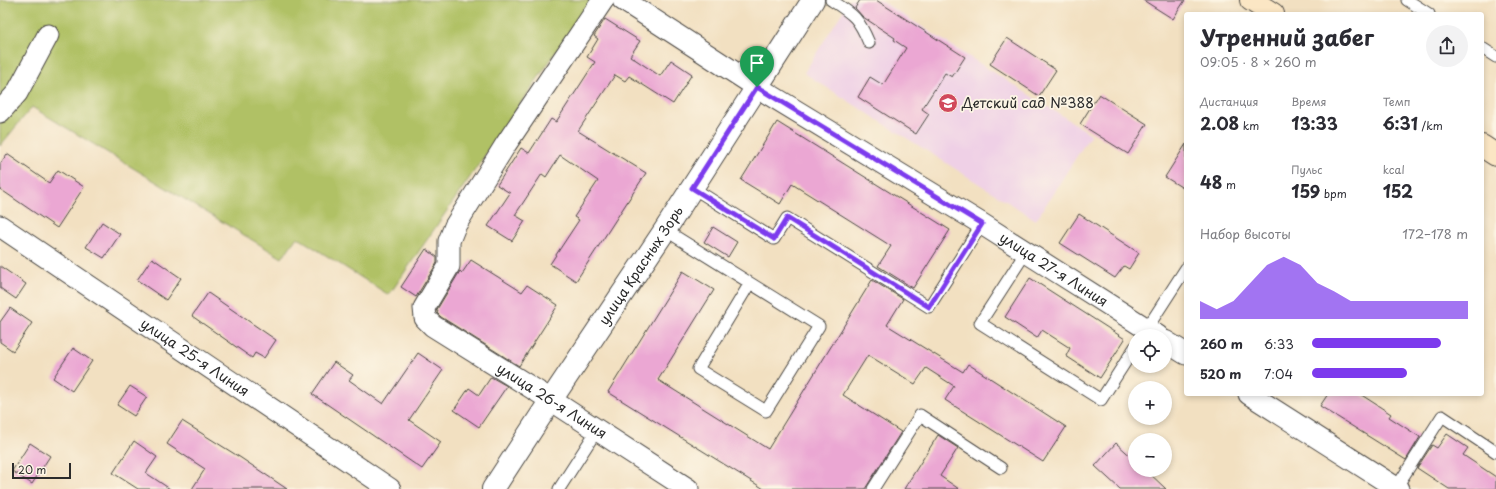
<!DOCTYPE html>
<html lang="ru">
<meta charset="utf-8">
<style>
:root{--surface:#fff;--page:#f2f2f3;--text:#2b2b33;--muted:#7c7c81;--accent:#7c3aed}
body{margin:0;font-family:"Playpen Sans",sans-serif;background:var(--page);color:var(--text);height:100vh;display:flex;flex-direction:column;font-size:15px;white-space:nowrap}
*{box-sizing:border-box;margin:0}
p{font-size:13px;color:var(--muted)}
.icon{flex:none;width:22px;height:22px;fill:none;stroke:currentColor;stroke-width:2;stroke-linecap:round;stroke-linejoin:round}
.map{position:relative;flex:1;overflow:hidden}
.panel{position:absolute;left:1184px;top:12px;width:300px;height:384px;display:flex;flex-direction:column;background:var(--surface);border-radius:4px;box-shadow:0 2px 6px #0003}
.panel>*{flex:none}
.buttons{position:absolute;left:1128px;top:329px;display:grid;gap:8px}
.buttons a{display:grid;place-items:center;width:44px;height:44px;border-radius:50%;background:var(--surface);box-shadow:0 2px 6px #0003;font-size:20px}
.scale{position:absolute;left:12px;bottom:10px;width:59px;box-sizing:border-box;padding-left:4px;border:2px solid #2b2b2b;border-top:0;font-size:11px;line-height:14px;white-space:nowrap;color:#2b2b2b;-webkit-text-stroke:3px #fcf5e5;paint-order:stroke}
.pin{position:absolute;display:grid;place-items:center;width:34px;height:34px;color:#fff;margin:-41px -17px;border-radius:50% 50% 50% 0;rotate:-45deg;box-shadow:0 0 4px #0007}
.pin .icon{rotate:45deg}
.round{display:grid;place-items:center;flex:none;width:42px;height:42px;border-radius:21px;background:var(--page)}
.headline{display:flex;align-items:center;justify-content:space-between;height:68px;padding:0 16px}
h1{font-size:22px;font-weight:700;line-height:30px}
.figures{display:grid;grid-template-columns:repeat(3,1fr);gap:6px;height:68px;padding:4px 16px}
.figures div{display:grid;align-content:center}
.figures b{font-size:17px;font-weight:700}
.figures small{font-size:11px;font-weight:400}
.figures p{font-size:11px}
.chart{height:112px;padding:8px 16px}
.chart p{display:flex;justify-content:space-between}
.chart svg{width:100%;height:72px;margin-top:4px;fill:var(--accent);opacity:.7}
ul{padding:0 16px;list-style:none;font-size:13px}
li{display:grid;grid-template-columns:64px 48px 1fr;align-items:center;height:30px}
li i{height:10px;border-radius:5px;background:var(--accent)}
.map>svg:first-child{display:block}
.built{fill:#efd0e6}
.green{fill:#b0c165;stroke:#6e7648}
.building{fill:#eba7d3}
.lines{fill:none;stroke-linecap:round;stroke-linejoin:round}
.service-casing{stroke:#494642;stroke-width:13}
.minor-casing{stroke:#494642;stroke-width:23}
.tertiary-casing{stroke:#494642;stroke-width:24}
.secondary-casing{stroke:#494642;stroke-width:24}
.service{stroke:#fff;stroke-width:11}
.minor{stroke:#fff;stroke-width:21}
.tertiary{stroke:#fff;stroke-width:22}
.secondary{stroke:#fbe6c4;stroke-width:22}
.route-casing{stroke:#fff;stroke-width:8}
.route{stroke:#7c3aed;stroke-width:5}
.labels{text-anchor:middle;stroke-width:3.5;stroke-linejoin:round;paint-order:stroke}
.poi-label{font-size:14px;fill:#2b2b2b;stroke:#fcf5e5;text-anchor:start}
.street-label{font-size:14px;fill:#2b2b2b;stroke:#fcf5e5}
</style>
<div class="map">
<svg width="1496" height="489" viewBox="0 0 1496 489">
<rect width="100%" height="100%" fill="#fcf5e5"/>
<filter id="ink" filterUnits="userSpaceOnUse"><feTurbulence type="fractalNoise" baseFrequency=".025" numOctaves="2"/><feDisplacementMap in="SourceGraphic" scale="8" xChannelSelector="R" yChannelSelector="G"/><feConvolveMatrix kernelMatrix="1 2 1 2 8 2 1 2 1" color-interpolation-filters="sRGB"/></filter>
<filter id="wash" filterUnits="userSpaceOnUse"><feTurbulence type="fractalNoise" baseFrequency=".012" numOctaves="4" result="noise"/><feDisplacementMap in="SourceGraphic" scale="16" xChannelSelector="R" yChannelSelector="G"/><feGaussianBlur stdDeviation="0.9" result="paint"/><feColorMatrix in="noise" values="0 0 0 0 0 0 0 0 0 0 0 0 0 0 0 0 0 1.4 0 .05"/><feComposite in="paint" operator="in"/></filter>
<g filter="url(#wash)">
<rect width="100%" height="100%" fill="#f2e0c1"/>
<path class="built" d="M850 0H880L1091 134 1036 220 804 73Z"/>
<path class="green" d="M0 0H590L591 1 389 295 297 237 282 258 32 107 0 146Z"/>
<g id="blocks">
<path class="building" d="M860 0H876L965 57 952 77 945 73 922 109 929 114 916 134 858 97 870 77 883 85 906 48 894 40 895 38 863 17 855 8Z
M1143 0H1185L1173 19Z
M605 19 640 41 630 56 660 76 671 60 692 74 673 104 629 76 625 81 615 75 578 131 646 173 576 281 550 264 579 220 574 217 598 181 560 155 546 177 542 174 515 215 525 221 512 241 488 226 510 193 497 185 521 148 529 153 551 119 556 122 595 62 587 57 598 39 594 36Z
M1007 38 1056 70 1039 96 990 64Z
M1099 94 1147 124 1128 154 1080 124Z
M777 122 950 230 913 288 878 266 891 246 792 184 780 204 741 180Z
M1186 144V190L1165 177Z
M7 154 49 183 58 170 84 187 57 228 0 189V164Z
M1079 214 1139 253 1129 269 1124 266 1115 278 1060 243Z
M102 222 120 234 104 258 86 247Z
M713 227 737 242 728 257 704 242Z
M426 249 437 257V263L416 297 401 287Z
M152 258 181 278 166 300 137 280Z
M471 260 522 292 527 285 558 305 519 366 441 317 437 313 438 311H436L460 271 462 273Z
M0 266 26 284 16 299 0 288Z
M683 271 714 290 658 380 768 449 872 280 903 299 887 325 963 372 968 364 1066 427 1043 462 945 400 954 386 926 368 915 384 868 355 843 395 901 432 865 489H764L608 392Z
M1030 278 1125 339 1100 378 1066 356 1070 348 1042 330 1037 338 1005 317Z
M208 293 276 340 264 358 255 353 252 358 192 316Z
M10 308 32 323 13 351 0 342V322Z
M73 348 92 361 72 391 53 378Z
M418 353 443 370 409 420 441 442 422 469 312 394 334 362 353 375 349 380 383 404Z
M491 377 507 386 479 427 454 410 469 388 479 395Z
M130 386 147 397 134 416 117 405Z
M1328 394H1360L1391 414 1389 417 1420 437 1406 460 1320 406Z
M182 421 241 458 287 489H192L205 469 167 444Z
M1447 434 1468 448 1463 455 1496 477V489H1449L1417 468 1432 445 1437 448Z
M938 435 958 448 940 476 959 489H904Z
M134 441 157 457 146 473 170 489H138L113 473Z
M30 443 50 456 32 484 12 471Z
M1116 443 1135 460V470H1146L1166 489H1120L1095 466Z"/>
</g>
</g>
<g filter="url(#ink)">
<use href="#blocks" fill-opacity="0" stroke="#494642" stroke-width="1"/>
<g class="lines">
<defs>
<path id="service" d="M831 0C854 15 858 17 869 43
M1407 0 1429 14
M1482 48 1496 57
M693 188 774 239 787 218 929 307 982 224
M665 230 819 326 766 411 698 369 750 283
M1026 252 980 323 1101 400 1135 347
M1144 333 1186 268
M1396 488 1442 416 1496 452
M559 489 597 430
M873 489 920 415 1001 468"/>
<g id="minor">
<path id="s1" d="M603 0 506 144 455 226 449 241V266L424 308 425 318 433 326 551 400 688 489"/>
<path id="s2" d="M623 0 757 87 982 224 1158 336"/>
<path d="M0 112 17 93 48 35"/>
<path id="s3" d="M0 226 390 489"/>
<path d="M1165 341 1186 354"/>
<path d="M1249 394 1398 489"/>
</g>
<g id="tertiary">
<path id="s4" d="M493 489 551 400 665 230 813 0"/>
</g>
<path id="secondary" d="M1251 0 1273 14
M1482 146 1496 155"/>
</defs>
<use href="#service" class="service-casing"/>
<use href="#minor" class="minor-casing"/>
<use href="#tertiary" class="tertiary-casing"/>
<use href="#secondary" class="secondary-casing"/>
<use href="#service" class="service"/>
<use href="#minor" class="minor"/>
<use href="#tertiary" class="tertiary"/>
<use href="#secondary" class="secondary"/>
</g>
</g>
<g class="lines" filter="url(#ink)">
<defs>
<path id="route" d="M757 87 982 224 929 307 787 218 774 239 692 188Z"/>
</defs>
<use href="#route" class="route-casing"/>
<use href="#route" class="route"/>
</g>
<defs>
<symbol id="school-disc" viewBox="-11 -11 22 22"><circle r="9.5" fill="#d1495b" stroke="#fcf5e5"/><path d="M0-5L7-2L0 1L-7-2ZM-4 1L0 2.5L4 1V4Q0 6-4 4Z" fill="#fff"/></symbol>
</defs>
<g fill-rule="evenodd">
<use href="#school-disc" x="937" y="92" width="22" height="22"/>
</g>
<g class="labels">
<g class="poi-label">
<text x="962" y="108">Детский сад №388</text>
</g>
<g class="street-label">
<text dy="5" stroke="none"><textPath href="#s4" startOffset="268">улица Красных Зорь</textPath></text>
<text dy="5" stroke="none"><textPath href="#s2" startOffset="508">улица 27-я Линия</textPath></text>
<text dy="5" stroke="none"><textPath href="#s3" startOffset="235">улица 25-я Линия</textPath></text>
<text dy="5" stroke="none"><textPath href="#s1" startOffset="522">улица 26-я Линия</textPath></text>
</g>
</g>
</svg>
<div class="buttons">
<a><svg class="icon" aria-label="locate" viewBox="0 0 24 24"><circle cx="12" cy="12" r="6"/><path d="M12 2v4M12 18v4M2 12h4M18 12h4"/></svg></a>
<a>+</a>
<a>−</a>
</div>
<div class="scale">20 m</div>
<div class="pin" style="left:757px;top:87px;background:#1e9e55"><svg class="icon" aria-label="arrive" viewBox="0 0 24 24"><path d="M6 21V4h12l-3 4 3 4H6"/></svg></div>
<section class="panel">
<div class="headline"><div><h1>Утренний забег</h1><p>09:05 · 8 × 260 m</p></div><a class="round"><svg class="icon" aria-label="share" viewBox="0 0 24 24"><path d="M12 15V3M7 8l5-5 5 5M5 13v7h14v-7"/></svg></a></div>
<div class="figures">
<div><p>Дистанция</p><b>2.08<small> km</small></b></div>
<div><p>Время</p><b>13:33</b></div>
<div><p>Темп</p><b>6:31<small> /km</small></b></div>
</div>
<div class="figures">
<div><b>48<small> m</small></b></div>
<div><p>Пульс</p><b>159<small> bpm</small></b></div>
<div><p>kcal</p><b>152</b></div>
</div>
<div class="chart"><p><span>Набор высоты</span>172–178 m</p>
<svg viewBox="0 0 160 44" preserveAspectRatio="none"><path d="M0 44V33L10 38L20 33L30 22L40 11L50 6L60 11L70 22L80 27L90 33L100 33L110 33L120 33L130 33L140 33L150 33L160 33V44z"/></svg>
</div>
<ul>
<li><b>260 m</b>6:33<i style="width:83%"></i></li>
<li><b>520 m</b>7:04<i style="width:61%"></i></li>
</ul>
</section>
</div>
